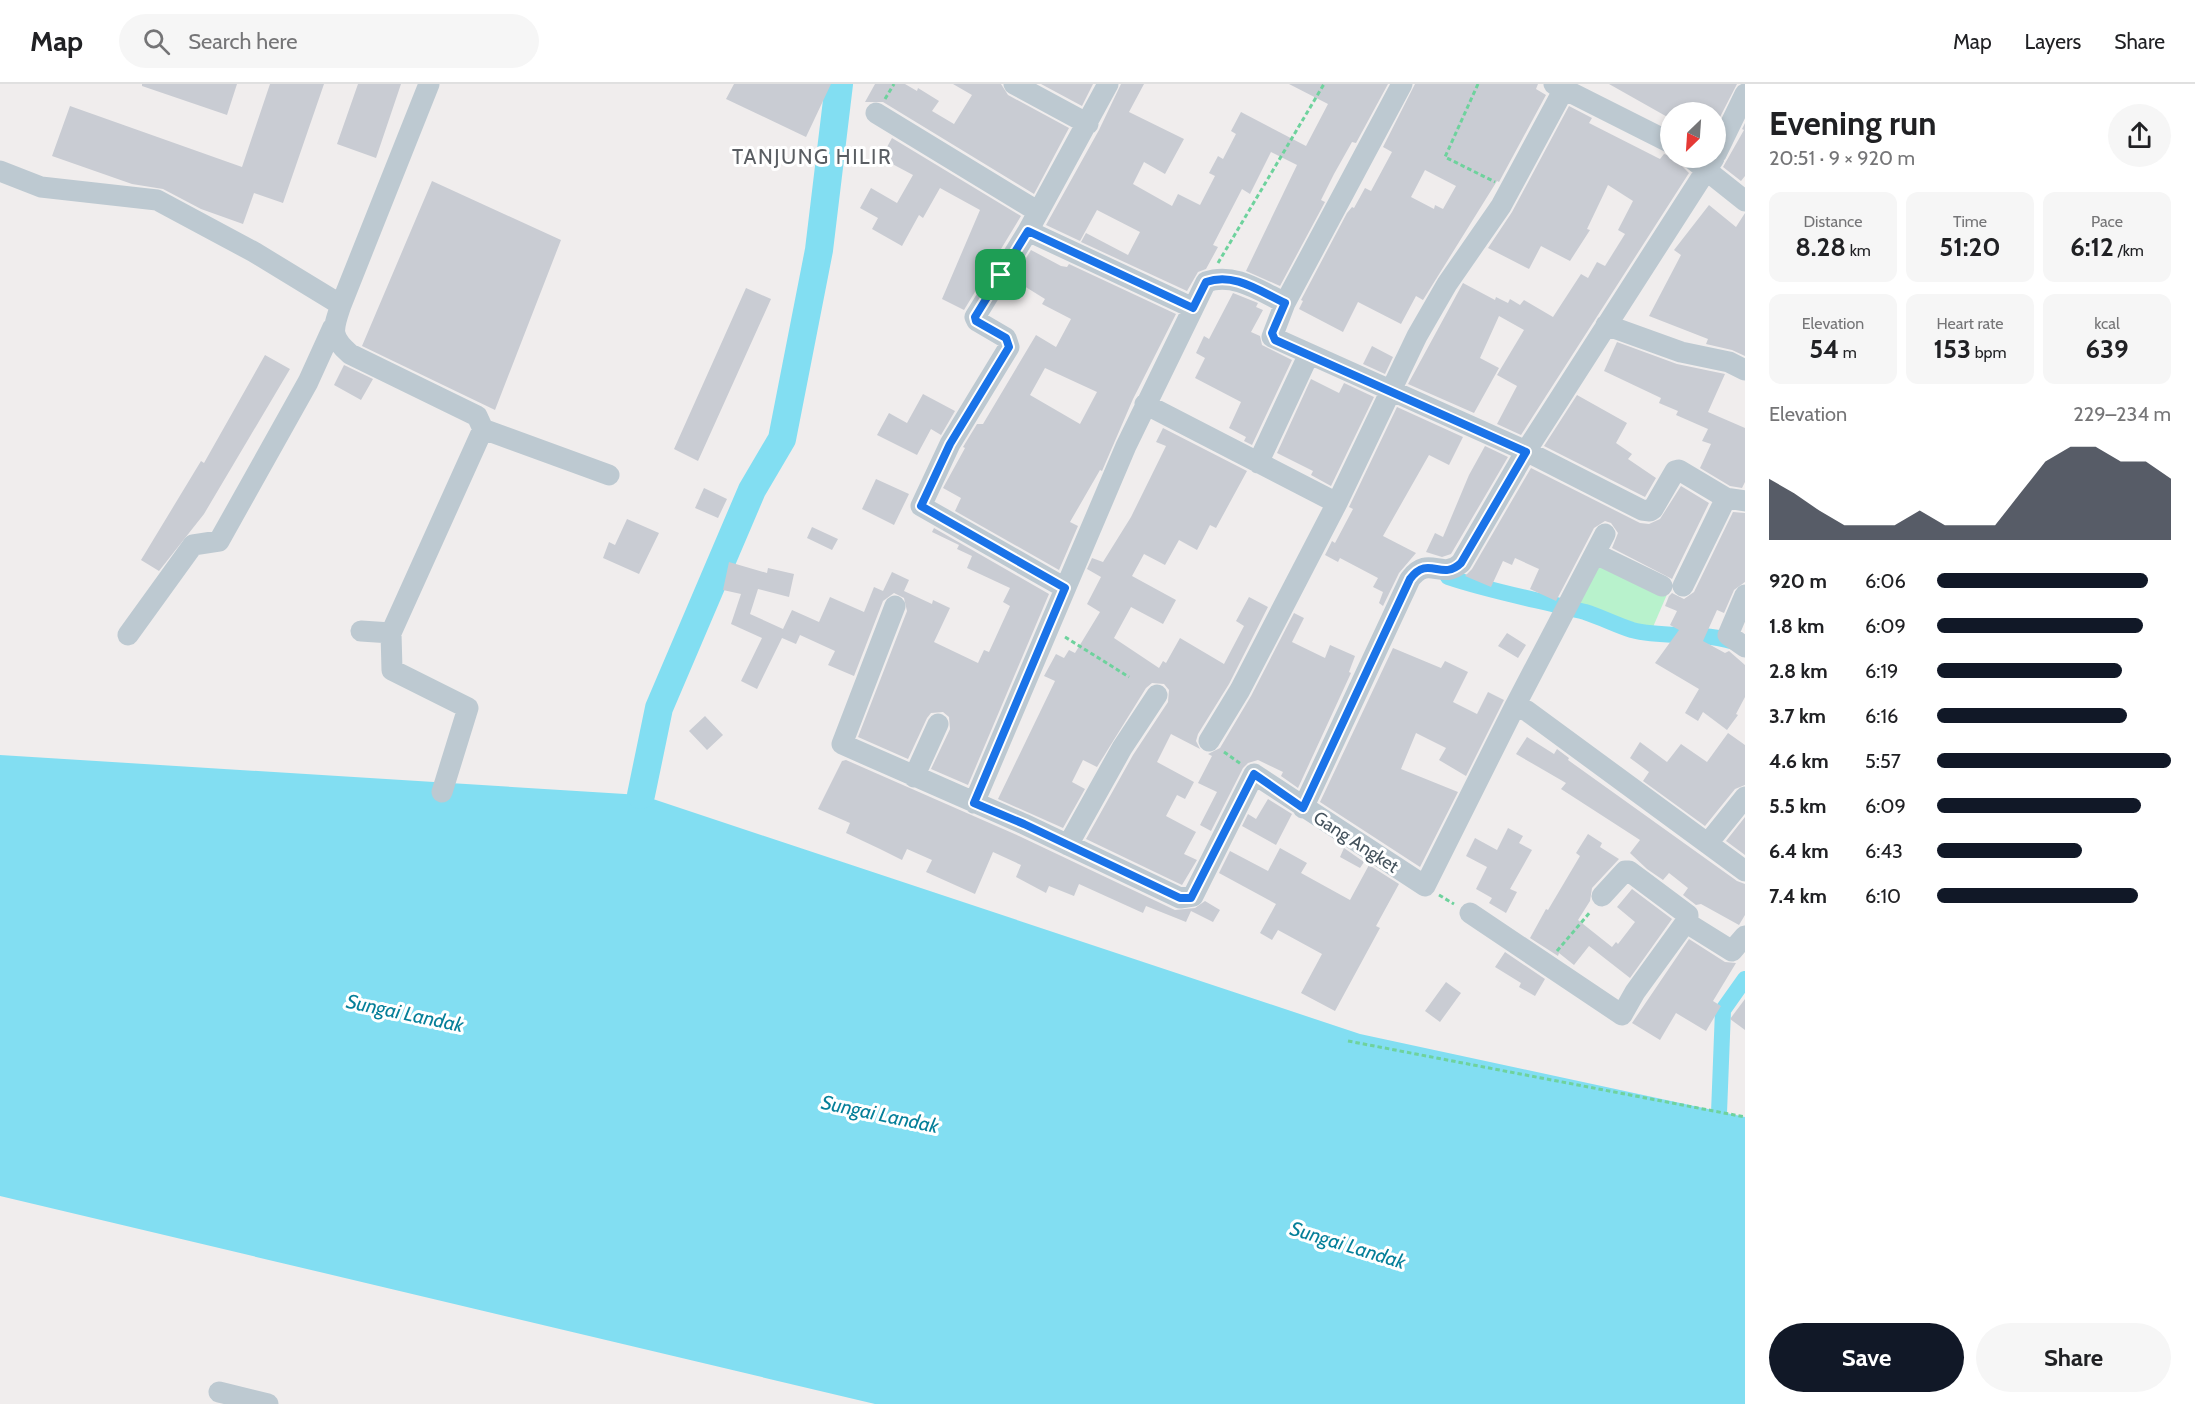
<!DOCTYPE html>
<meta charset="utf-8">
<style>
:root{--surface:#fff;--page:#f6f6f6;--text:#202124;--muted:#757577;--line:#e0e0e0;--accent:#111827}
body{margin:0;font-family:Cabin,sans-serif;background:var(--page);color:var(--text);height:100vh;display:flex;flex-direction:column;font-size:22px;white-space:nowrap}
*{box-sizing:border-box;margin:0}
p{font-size:20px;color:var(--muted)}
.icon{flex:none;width:33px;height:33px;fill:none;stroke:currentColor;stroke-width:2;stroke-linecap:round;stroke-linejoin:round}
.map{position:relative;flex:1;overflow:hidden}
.side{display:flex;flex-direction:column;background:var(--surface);width:450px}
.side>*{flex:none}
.needle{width:39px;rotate:205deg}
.buttons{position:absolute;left:1660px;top:18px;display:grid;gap:12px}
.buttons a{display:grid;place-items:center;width:66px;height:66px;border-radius:50%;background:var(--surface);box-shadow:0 3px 9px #0003;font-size:30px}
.pin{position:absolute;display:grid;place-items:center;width:51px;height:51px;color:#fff;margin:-26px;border-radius:12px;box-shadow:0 3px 9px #0006}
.round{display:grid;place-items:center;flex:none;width:63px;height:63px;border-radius:32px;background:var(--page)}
.headline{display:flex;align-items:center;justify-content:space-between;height:102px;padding:0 24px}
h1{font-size:33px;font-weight:700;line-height:45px}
.figures{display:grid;grid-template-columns:repeat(3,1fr);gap:9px;height:102px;padding:6px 24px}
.figures div{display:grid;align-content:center;border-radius:12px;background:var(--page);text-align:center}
.figures b{font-size:26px;font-weight:700}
.figures small{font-size:16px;font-weight:400}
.figures p{font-size:16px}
.chart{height:168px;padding:12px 24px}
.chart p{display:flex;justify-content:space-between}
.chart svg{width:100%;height:108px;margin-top:6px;fill:var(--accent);opacity:.7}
.button{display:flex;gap:12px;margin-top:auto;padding:12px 24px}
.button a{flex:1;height:69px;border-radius:36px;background:var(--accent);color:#fff;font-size:24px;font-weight:700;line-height:69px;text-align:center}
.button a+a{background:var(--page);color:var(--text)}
ul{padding:0 24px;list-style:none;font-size:20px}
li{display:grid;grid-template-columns:96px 72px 1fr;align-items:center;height:45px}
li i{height:15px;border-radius:8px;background:var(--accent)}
header{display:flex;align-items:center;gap:36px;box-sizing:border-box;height:84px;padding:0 30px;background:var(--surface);border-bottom:2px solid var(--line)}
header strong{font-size:28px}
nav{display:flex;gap:33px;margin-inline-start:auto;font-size:21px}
.search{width:420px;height:54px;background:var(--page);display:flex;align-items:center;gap:15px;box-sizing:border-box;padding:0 21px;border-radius:33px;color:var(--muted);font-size:22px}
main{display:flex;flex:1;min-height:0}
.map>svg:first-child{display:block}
.green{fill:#b8f2cc}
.water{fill:#82def2}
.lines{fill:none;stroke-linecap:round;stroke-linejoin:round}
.canal{stroke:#82def2;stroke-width:16}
.river{stroke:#82def2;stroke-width:28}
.building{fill:#c9ccd3;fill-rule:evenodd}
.path{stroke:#6ed29d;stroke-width:3;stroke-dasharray:4.5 3;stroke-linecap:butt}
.minor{stroke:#bdc9d1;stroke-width:21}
.route-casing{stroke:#fff;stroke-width:12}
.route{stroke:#1a73e8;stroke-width:8}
.labels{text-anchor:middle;stroke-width:6;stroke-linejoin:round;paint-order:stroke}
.street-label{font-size:18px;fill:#44525c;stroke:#fff}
.water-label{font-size:20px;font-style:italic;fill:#057f99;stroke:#fff}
.quarter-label{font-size:21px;letter-spacing:1.5px;fill:#5a5e63;stroke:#fff}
</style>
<header>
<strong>Map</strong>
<div class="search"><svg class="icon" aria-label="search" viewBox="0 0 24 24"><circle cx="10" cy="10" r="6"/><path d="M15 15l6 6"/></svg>Search here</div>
<nav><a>Map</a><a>Layers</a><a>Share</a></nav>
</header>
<main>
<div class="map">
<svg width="1745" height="1320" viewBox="0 0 1745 1320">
<rect width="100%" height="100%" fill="#f0eded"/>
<path class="green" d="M1596 470 1668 508 1653 543C1626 541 1596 531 1573 514Z"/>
<path class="water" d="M0 671 641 711 1360 950 1745 1033V1320H875L0 1112Z"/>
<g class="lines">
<path class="canal" d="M1448 493C1492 508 1539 516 1585 528 1601 533 1616 541 1632 546 1666 555 1705 546 1740 560
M1719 1029 1723 926 1745 895"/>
<path class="river" d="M641 711 659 624 752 406 782 355 819 166 839 0"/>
</g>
<path class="building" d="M142 0H237L227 31 142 2Z
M270 0H324L283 119 254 109 243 140 201 125 163 105 132 100 52 72 70 22 242 83Z
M358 0H401L376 74 337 60Z
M734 0H831L806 53 726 15Z
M875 0H905L917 7 918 4 939 17 932 27 954 40 972 11 953 0H1001L1008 11 1069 44 1034 110 883 18H865Z
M1041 0H1093L1082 22Z
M1121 0H1144L1129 28 1184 55 1165 90 1144 78 1133 100 1172 122 1178 110 1200 121 1215 92 1209 89 1218 72 1223 75 1236 50 1231 47 1241 28 1306 62 1328 20 1289 0H1388L1356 59 1352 58 1334 90 1321 116 1325 118 1280 202 1246 187 1297 81 1271 68 1250 110 1242 105 1213 161 1218 163 1206 185 1198 188 1187 207 1081 158 1086 149 1128 171 1140 148 1097 126 1080 157 1046 141 1099 46Z
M1415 0H1538L1536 5 1546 11 1499 98 1497 97 1423 216 1416 212 1401 240 1358 218 1343 248 1299 225 1303 217 1301 216 1347 129 1352 123 1354 124 1365 104 1371 107 1392 68 1383 63ZM1425 86 1456 102 1443 125 1435 121 1434 125 1411 113Z
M1609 0H1737L1720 33 1716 28H1671V35Z
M1569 22 1592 34 1589 39 1660 75 1664 70 1678 74 1679 79 1689 89 1521 351 1497 340 1517 302 1497 291 1524 246 1499 232 1480 274 1499 284 1474 329 1408 300 1463 199 1495 216 1496 213 1508 219 1510 215 1520 221 1524 216 1553 233 1581 190 1588 194 1597 178 1605 182 1625 150 1618 146 1633 117 1608 101 1587 145 1590 146 1570 177 1541 162 1529 185 1488 164 1512 128Z
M1745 39V92L1741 97 1723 83 1744 46 1742 45Z
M892 54 1021 132 964 226 942 215 980 126 940 104 923 134 919 131 902 162 872 145 878 134 860 124 871 104 897 119 913 91 881 74Z
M432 97 561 156 495 326 362 262Z
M1709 121 1736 143 1745 129V272L1732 266 1706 260 1708 255 1649 232 1681 171 1674 166Z
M1031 166 1061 182 1067 183 1069 180 1176 230 1133 315 1102 387 1100 386 1070 438 1078 442 1059 486 955 427 961 414 943 404 965 364 963 363 977 340H983L1036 251 1056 263 1071 235 1042 220 1045 215 1013 195ZM1045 284 1097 308 1080 340 1030 311Z
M746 204 771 215 698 377 674 365Z
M1233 209 1258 219 1256 223 1263 226 1251 248 1260 252 1262 261 1292 276 1252 361 1244 357 1246 353 1229 344 1241 318 1195 294 1205 274 1196 269 1204 252 1209 255Z
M1617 258 1677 280 1725 290 1708 328 1745 344V398L1742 404 1730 402 1700 384 1711 360 1702 357 1708 345 1676 331 1678 327 1659 319 1661 314 1604 287Z
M1372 262 1393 273 1385 290 1363 280Z
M265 271 290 285 204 430 159 487 141 476 201 377 204 379Z
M344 281 373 295 361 316 334 301Z
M1311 295 1339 309 1344 299 1374 313 1331 402 1311 391 1313 387 1277 369Z
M923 310 955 327 941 351 931 345 917 371 877 351 889 329 907 339Z
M1577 311 1627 339 1616 359 1632 370 1628 375 1656 394 1645 413 1544 362Z
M1397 323 1463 353 1449 381 1429 371 1383 452 1416 469 1399 489 1383 522 1379 519 1383 508 1373 503 1378 494 1340 474 1338 478 1325 471 1332 457 1335 459 1353 425 1349 423Z
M1163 344 1247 387 1216 444 1210 441 1197 466 1179 456 1165 481 1144 470 1132 492 1176 516 1163 540 1131 523 1114 554 1159 584 1163 577 1166 579 1180 554 1224 580 1244 542 1236 537 1249 513 1268 523 1229 600 1198 650 1196 657 1200 665 1171 650 1157 678 1194 698 1185 715 1177 711 1166 732 1196 748 1184 770 1197 776 1182 801 1086 755 1133 671 1168 618 1169 606 1164 600 1152 599 1146 604 1097 683 1083 676 1072 698 1085 705 1063 744 998 715 1055 597 1044 592 1056 570 1064 574 1069 566 1075 569 1100 528 1087 520 1101 493 1087 485 1092 474 1103 478 1131 433 1166 362 1156 358Z
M1485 362 1508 373 1451 470 1442 473 1426 468 1435 449 1443 453 1469 391Z
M1531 384 1640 439 1649 440 1660 435 1681 402 1709 419 1672 495 1612 464 1618 449 1611 439 1605 437 1594 444 1556 517 1530 505 1539 485 1515 474 1512 481 1503 477 1491 503 1465 492 1472 485Z
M876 395 909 410 894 441 862 425Z
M704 404 727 415 718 434 695 424Z
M1733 428 1745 429V498L1734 506 1724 529 1717 526 1703 557 1725 569 1729 567 1745 581V613L1736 630 1738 631 1727 646 1703 628 1698 637 1685 629 1699 605 1655 579 1679 546 1670 541 1677 527 1665 522 1669 512 1672 509 1684 515 1694 508Z
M627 435 659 449 639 490 603 474 609 458 615 461Z
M812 443 838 455 832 466 807 454Z
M934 444 1049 510 968 701 931 685 950 645 949 633 943 628 931 629 927 634 908 675 858 653 907 527 904 514 894 509 883 517 854 592 828 581 835 567 800 551 796 560 782 554 757 605 741 597 762 554 731 540 741 510 723 506 729 478 767 489 768 484 794 490 789 513 758 505 750 530 783 545 792 526 819 538 830 513 864 528 874 503 883 507 892 488 909 496 904 507 932 520 933 516 950 524 934 558 978 579 984 566 989 568 1010 522 1003 518 1010 504 967 484 972 472 957 465 959 461 932 448Z
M1294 529 1304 534 1292 558 1325 574 1330 561 1355 572 1349 588 1351 589 1298 704 1281 692 1283 688 1258 676 1248 679 1243 684 1211 747 1200 741 1217 708 1198 699 1212 672 1208 670 1220 664 1251 612Z
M1507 549 1526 561 1518 574 1498 562Z
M1393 564 1441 584 1445 577 1468 588 1453 618 1477 630 1488 608 1504 616 1466 692 1439 676 1446 664 1416 649 1401 685 1458 708 1420 783 1320 718Z
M705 632 723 651 707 666 689 647Z
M1728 649 1745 661V701L1735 705 1705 742 1643 697 1649 688 1630 674 1640 658 1667 678 1681 660 1707 678Z
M1527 653 1554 670 1557 665 1569 674 1568 676 1737 797 1745 800V831L1739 841 1701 820 1696 821 1683 811 1688 804 1669 789 1663 796 1647 785 1630 769 1640 756 1561 705 1566 699 1516 670Z
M846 676 1019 752 1175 826 1195 824 1205 817 1220 826 1213 838 1191 827 1186 838 1146 822 1143 829 1079 800 1074 812 1049 802 1046 809 1016 793 1021 781 993 768 975 810 926 788 932 776 907 765 902 776 880 765 846 749 850 739 818 725 842 677Z
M1268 715 1292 730 1276 761 1242 742 1248 730 1256 735Z
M1745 733V771L1726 757Z
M1508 744 1523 752 1519 759 1532 766 1510 805 1517 808 1506 829 1489 819 1492 814 1476 805 1487 783 1466 772 1475 754 1497 766Z
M1588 750 1602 759 1600 763 1619 775 1592 804 1590 817 1578 836 1612 863 1616 858 1618 860 1635 838 1617 823 1632 805 1672 835 1630 894 1589 862 1574 881 1559 869 1558 872 1530 854 1546 825 1548 826 1580 772 1576 769Z
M1280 764 1307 779 1301 789 1350 816 1369 781 1399 800 1376 842 1380 844 1335 927 1301 909 1322 870 1278 846 1272 856 1260 849 1276 820 1219 789 1230 767 1268 787Z
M1344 764 1364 778 1360 784 1340 773Z
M1689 855 1725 878 1736 879 1713 917 1721 922 1706 947 1676 929 1660 956 1632 939Z
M1505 868 1545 895 1535 912 1519 903 1521 899 1495 883Z
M1446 898 1461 909 1440 938 1425 927Z
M1745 915V946L1730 935Z"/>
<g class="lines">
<path class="path" d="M1478 0 1445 73 1495 98
M885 15 894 0
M1218 179 1324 0
M1065 553 1129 593
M1224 668 1241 680
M1439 811 1454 820
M1557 867 1591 827
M1348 957 1745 1033"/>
<path class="minor" d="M1014 0 1088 40
M1402 0 1285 219 1272 253 1526 367 1642 426 1650 427 1653 425 1675 387 1679 386 1726 414
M1554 0 1671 59
M876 29 1037 127
M1716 70 1745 10
M1691 74 1745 117
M0 87 41 103 157 116 254 168 341 221 429 0
M1028 147 1193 224
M341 221C333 245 329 252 350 270L477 332 483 345 391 549 392 586 468 624 442 708
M1606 241 1681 268 1729 278 1745 286
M1145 320 1337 419
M483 345 609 391
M1258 379 1309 270
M1596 470 1662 502
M1683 502 1726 414 1745 417
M1065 504 921 422 950 360 1009 263 1006 254 977 237 975 233 1028 147 1108 0
M1745 511 1728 551 1745 563
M895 522 842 660 1024 740 1180 814 1193 812 1254 690 1425 802 1515 622 1527 627 1745 787
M361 547 391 549
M128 551 193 461 219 457 308 298 333 243
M1515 622 1605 450
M1209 657 1240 606 1337 419 1417 252 1447 200 1501 122 1564 5
M914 693 938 640
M974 719 1126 362 1206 198C1234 188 1260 207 1285 219
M1303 724 1410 495C1429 470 1441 497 1461 479L1526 367 1714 74
M1708 759 1745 713
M1068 761 1122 664 1157 611
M1470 829 1622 931 1635 908 1688 835V831L1629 787H1625L1602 812
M1687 839 1732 867 1745 852
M219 1308 268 1320"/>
</g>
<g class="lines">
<defs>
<path id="route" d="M1028 147 1193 224 1206 198C1234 188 1259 207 1285 219L1272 249 1275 256 1526 368 1461 479C1441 498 1429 470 1410 495L1303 724 1254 690 1191 814H1180L1024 740 974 719 1065 504 921 422 950 360 1009 263 1006 254 976 237 975 233Z"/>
</defs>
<use href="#route" class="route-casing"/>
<use href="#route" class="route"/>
</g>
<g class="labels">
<g class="street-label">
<text transform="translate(1356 758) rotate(33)" y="6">Gang Angket</text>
</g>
<g class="water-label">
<text transform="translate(405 929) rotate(12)" y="7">Sungai Landak</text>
<text transform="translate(880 1030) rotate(12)" y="7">Sungai Landak</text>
<text transform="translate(1348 1161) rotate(17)" y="7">Sungai Landak</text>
</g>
<g class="quarter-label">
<text x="812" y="80">TANJUNG HILIR</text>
</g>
</g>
</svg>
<div class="buttons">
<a><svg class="needle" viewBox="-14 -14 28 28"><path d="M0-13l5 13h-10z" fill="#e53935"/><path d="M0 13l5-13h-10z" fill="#757577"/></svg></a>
</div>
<div class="pin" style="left:1001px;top:191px;background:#1e9e55"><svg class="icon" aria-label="arrive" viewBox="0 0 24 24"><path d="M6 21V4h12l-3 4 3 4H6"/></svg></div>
</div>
<section class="side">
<div class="headline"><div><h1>Evening run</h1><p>20:51 · 9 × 920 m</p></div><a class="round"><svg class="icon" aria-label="share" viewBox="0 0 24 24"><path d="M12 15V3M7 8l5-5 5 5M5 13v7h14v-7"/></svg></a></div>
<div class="figures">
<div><p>Distance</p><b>8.28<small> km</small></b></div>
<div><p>Time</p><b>51:20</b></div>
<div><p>Pace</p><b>6:12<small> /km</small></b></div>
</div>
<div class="figures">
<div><p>Elevation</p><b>54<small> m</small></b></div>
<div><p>Heart rate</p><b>153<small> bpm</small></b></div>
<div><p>kcal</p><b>639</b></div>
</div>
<div class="chart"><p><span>Elevation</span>229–234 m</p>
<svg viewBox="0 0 160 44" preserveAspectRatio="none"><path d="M0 44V19L10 25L20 32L30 38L40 38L50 38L60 32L70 38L80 38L90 38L100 25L110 12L120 6L130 6L140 12L150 12L160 19V44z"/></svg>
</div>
<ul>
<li><b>920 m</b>6:06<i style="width:90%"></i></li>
<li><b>1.8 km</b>6:09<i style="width:88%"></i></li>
<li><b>2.8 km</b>6:19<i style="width:79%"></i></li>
<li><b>3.7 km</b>6:16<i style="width:81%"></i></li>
<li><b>4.6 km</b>5:57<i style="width:100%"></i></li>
<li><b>5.5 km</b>6:09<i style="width:87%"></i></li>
<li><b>6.4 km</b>6:43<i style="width:62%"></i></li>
<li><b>7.4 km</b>6:10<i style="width:86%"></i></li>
</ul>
<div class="button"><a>Save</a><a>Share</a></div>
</section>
</main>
